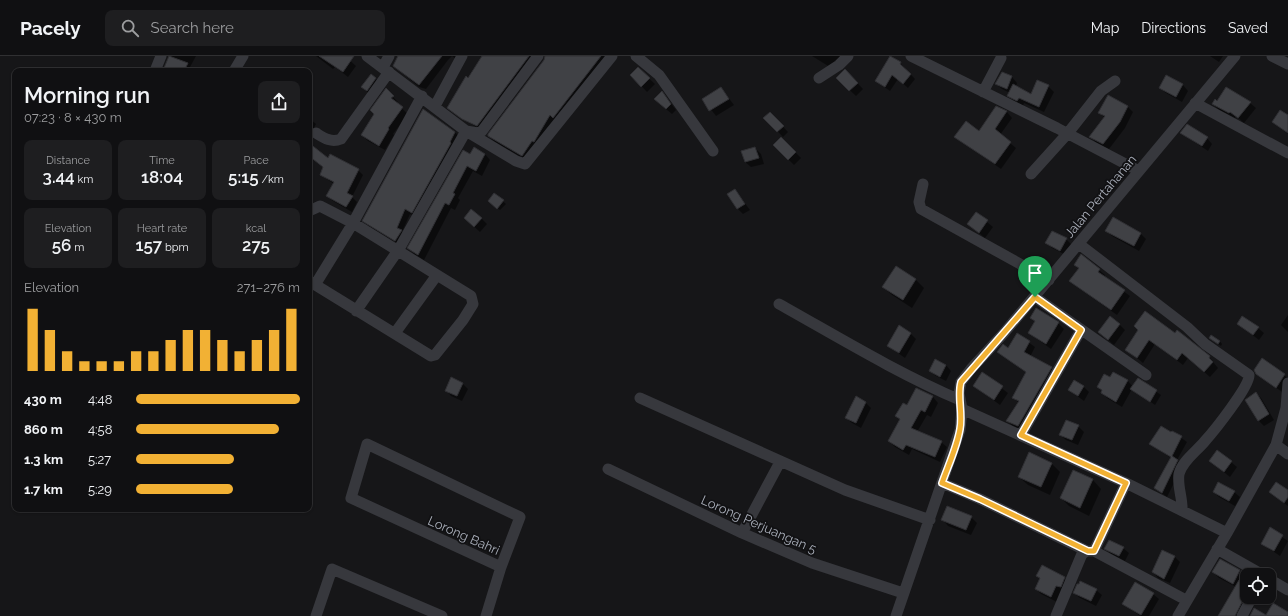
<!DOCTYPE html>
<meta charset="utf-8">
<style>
:root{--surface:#101012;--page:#1e1e20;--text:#f1f3f6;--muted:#9c9d9f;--line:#303032;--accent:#f2b134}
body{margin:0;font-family:Raleway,sans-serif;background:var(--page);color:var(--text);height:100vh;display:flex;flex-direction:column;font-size:15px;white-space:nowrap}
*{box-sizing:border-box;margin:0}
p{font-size:13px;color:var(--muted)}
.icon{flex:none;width:22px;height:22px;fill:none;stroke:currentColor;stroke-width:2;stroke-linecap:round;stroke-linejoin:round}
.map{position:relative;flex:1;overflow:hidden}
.panel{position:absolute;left:12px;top:12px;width:300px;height:444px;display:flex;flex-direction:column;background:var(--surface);border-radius:8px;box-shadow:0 1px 3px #0004,0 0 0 1px var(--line)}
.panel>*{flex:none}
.buttons{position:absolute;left:1240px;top:512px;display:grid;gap:8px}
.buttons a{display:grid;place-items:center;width:36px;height:36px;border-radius:8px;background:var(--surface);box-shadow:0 1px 3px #0004,0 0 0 1px var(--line);font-size:20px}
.pin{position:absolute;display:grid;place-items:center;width:34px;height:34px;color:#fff;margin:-41px -17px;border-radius:50% 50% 50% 0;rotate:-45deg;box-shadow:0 0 4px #0007}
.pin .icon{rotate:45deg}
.round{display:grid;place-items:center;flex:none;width:42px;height:42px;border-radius:8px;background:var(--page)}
.head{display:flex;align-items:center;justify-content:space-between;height:68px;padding:0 12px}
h1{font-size:22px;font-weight:600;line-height:30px}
.stats{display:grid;grid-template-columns:repeat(3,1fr);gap:6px;height:68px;padding:4px 12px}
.stats div{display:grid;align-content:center;border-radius:8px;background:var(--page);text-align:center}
.stats b{font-size:17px;font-weight:600}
.stats small{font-size:11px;font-weight:400}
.stats p{font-size:11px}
.chart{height:112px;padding:8px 12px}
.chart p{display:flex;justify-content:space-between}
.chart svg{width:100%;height:72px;margin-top:4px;stroke:var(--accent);stroke-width:6}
ul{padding:0 12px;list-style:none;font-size:13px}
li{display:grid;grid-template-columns:64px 48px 1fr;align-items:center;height:30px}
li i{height:10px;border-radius:5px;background:var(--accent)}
header{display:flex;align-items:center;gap:24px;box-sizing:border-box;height:56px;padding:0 20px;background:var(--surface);border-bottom:1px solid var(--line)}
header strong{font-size:19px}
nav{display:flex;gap:22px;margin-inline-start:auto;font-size:14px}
.search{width:280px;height:36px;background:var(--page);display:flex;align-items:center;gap:10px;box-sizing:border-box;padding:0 14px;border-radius:8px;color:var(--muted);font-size:15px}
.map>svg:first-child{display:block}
.shadow{fill:#0007}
.building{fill:#404145;stroke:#303034}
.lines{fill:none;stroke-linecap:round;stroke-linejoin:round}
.street{stroke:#37383d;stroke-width:11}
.route-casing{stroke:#fff;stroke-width:8}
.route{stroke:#f2b134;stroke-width:5}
.labels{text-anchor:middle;stroke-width:3.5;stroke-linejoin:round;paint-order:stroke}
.street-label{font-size:13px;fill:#a8adb8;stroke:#111113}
</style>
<header>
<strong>Pacely</strong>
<div class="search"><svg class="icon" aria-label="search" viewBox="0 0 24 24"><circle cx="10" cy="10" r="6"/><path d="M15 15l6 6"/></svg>Search here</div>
<nav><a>Map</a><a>Directions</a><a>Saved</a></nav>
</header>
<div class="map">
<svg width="1288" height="560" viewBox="0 0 1288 560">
<rect width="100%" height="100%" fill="#161618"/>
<path class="shadow" d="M171 0H196L190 11 192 15H169L165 11Z
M316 0H345L356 10 348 21 335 11 333 13Z
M399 0H458L456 3 452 0 448 4 426 33 419 31 394 10Z
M482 0H540L480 74 448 51Z
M545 0H610L528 105 495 86 489 80 545 5Z
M812 0H840L833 13Z
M1210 0H1223L1219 6Z
M900 7 915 23 908 32 898 23 890 35 876 25Z
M639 13 655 28 647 36 631 19Z
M845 14 863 33 856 40 837 22Z
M1002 17 1012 21 1017 27 1016 31 1031 39 1048 30 1054 36 1044 56 1024 47 1023 50 1014 45 1008 39 1010 37 1002 33 996 28Z
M1167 20 1183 29 1188 35 1182 46 1166 37 1160 32Z
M376 23 381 28 368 37 362 31Z
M721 32 734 49 716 60 703 43Z
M1226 32 1250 47 1256 52 1244 67 1236 60 1235 62 1219 54 1213 48 1218 46Z
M386 34 398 46 397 48 408 58 393 78 394 79 385 94 368 85 362 79Z
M662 36 676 54 672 58 661 49Z
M1107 41 1128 51 1133 56 1125 72 1109 93 1096 87 1091 81 1105 62 1099 56Z
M997 51 1007 56 1012 62 1000 79 1016 92 1001 113 956 81 979 76Z
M770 57 788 76 783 81 765 62Z
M1288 61V78L1273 66Z
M309 62 316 68 309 81Z
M455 76 460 82 417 161 410 158 402 176 406 180 401 189 369 170 364 164Z
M1181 77 1207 82 1212 88 1208 95Z
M781 82 801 102 794 109 774 89Z
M309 88 329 103 358 114 363 119 352 141 357 146 352 156 333 145 327 140 334 128 321 119 324 112 309 100Z
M755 92 761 98 764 108 751 111 745 106Z
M485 98 490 104 482 120 473 115 458 142 460 144 455 154 451 152 424 204 414 198 409 192 471 99Z
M735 134 750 154 743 158 737 152Z
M495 138 506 148 500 154 491 147Z
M976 157 993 171 985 182 968 168Z
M482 163 487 168 480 176 470 167Z
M1106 174 1141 178 1146 183 1139 195 1112 180Z
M1066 183 1072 189 1066 199 1052 192 1047 186Z
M1076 209 1099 214 1105 219 1104 221 1130 240 1117 259 1076 230 1079 212Z
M896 211 916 224 924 232 912 252 892 239 883 231Z
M1288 259V276L1281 269Z
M1031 262 1058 267 1064 273 1051 293 1029 277 1036 266Z
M1119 268 1125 274 1114 289 1099 276Z
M1238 268 1258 272 1264 277 1259 284Z
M1139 274 1175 279 1209 301 1218 312 1210 321 1188 302 1183 309 1155 288 1143 307 1126 293Z
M910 277 916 283 905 302 888 290Z
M1017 278 1035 291 1030 301 1051 312 1056 318 1024 375 1013 371 1008 365 1019 347 1014 342 1027 317 999 296 1009 293Z
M1213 284 1220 285 1222 288 1221 290Z
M1262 304 1288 322 1282 336 1256 317Z
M946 309 951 315 946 325 936 320 930 315Z
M1113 317 1128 325 1133 331 1138 323 1161 339 1155 349 1132 333 1122 351 1107 342 1098 331 1110 322Z
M983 318 1008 337 1000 349 974 330Z
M462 327 468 333 462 345 451 340 446 334Z
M1083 330 1089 336 1084 345 1069 334Z
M917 333 933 341 938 347 931 361 927 359 917 376 941 386 947 391 940 406 912 393 909 399 895 391 889 385 901 364 896 360 908 350Z
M1256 337 1261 342 1274 364 1264 370 1258 364Z
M865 346 871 352 861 372 852 367 846 362Z
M1067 365 1078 370 1084 376 1078 389 1066 384 1060 379Z
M1173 376 1187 386 1177 404 1183 409 1167 441 1155 432 1171 402 1151 388Z
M1218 395 1237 411 1230 421 1210 405Z
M1030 398 1052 408 1060 416 1050 439 1028 429 1019 421Z
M1073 415 1093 424 1101 433 1089 460 1069 450 1061 442Z
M1288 435V450L1270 436Z
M1214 436H1234L1240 441 1235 450 1219 441Z
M971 461 977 467 971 479 948 470 943 464Z
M1270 473 1288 485 1280 500 1262 488Z
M1105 492H1123L1129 497 1125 505 1111 498Z
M1163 495 1175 501 1180 506 1170 527 1158 522 1153 516Z
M1220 504 1240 515 1245 521 1242 527 1247 530V541L1242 560H1227L1236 531 1219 522 1213 516Z
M1038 520 1064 522 1070 528 1057 546 1041 538 1036 533 1041 523Z
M1079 530 1096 534 1102 539 1096 550 1080 542 1074 537Z
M1153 538 1159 543 1149 560H1140L1124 548Z"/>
<path class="building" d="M169 0 188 7 184 15H171L164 12Z
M319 0H354L343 16Z
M398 0H442L419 29 393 10Z
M482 0H529L477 70 462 63 447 52 466 20 468 22Z
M545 0H601L553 62 550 59 534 86 532 85 522 100 488 80V78L544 4Z
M890 0 901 6 900 8 911 18 903 28 892 19 885 31 875 25Z
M638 11 650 22 641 31 630 19Z
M845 13 858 27 849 35 836 22Z
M1002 16 1012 20 1007 33 995 28Z
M371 18 376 22 367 35 361 31Z
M1166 19 1183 28 1176 41 1159 32Z
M1037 24 1049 29 1039 51 1019 42 1017 45 1007 40 1013 28 1031 38Z
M721 31 729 43 709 55 702 43Z
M1226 31 1251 46 1238 62 1230 56 1229 57 1212 48 1215 43 1217 45Z
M386 32 394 40 391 42 403 51 388 72 389 73 379 90 361 79 374 58 370 54Z
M662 35 671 48 666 53 654 43Z
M1108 39 1128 50 1120 66 1103 88 1089 81 1105 60 1098 57Z
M996 50 1007 55 995 73 1011 86 995 108 954 81 966 65 979 75Z
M423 53 455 76 450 86 451 87 412 157 405 153 397 172 402 174 395 185 362 165Z
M1280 54 1288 59V77L1272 66Z
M770 56 784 70 777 76 763 62Z
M1187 68 1208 81 1202 90 1180 77Z
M781 81 796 96 788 104 773 89Z
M309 87 328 102 330 98 359 113 347 137 353 140 346 151 326 140 334 126 320 119 323 111 309 100Z
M474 91 485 98 476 115 467 110 453 137 455 138 449 149 445 147 418 199 407 192 463 94 470 98Z
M755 91 759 102 745 106 741 95Z
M735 133 745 148 737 153 727 138Z
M494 137 504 144 497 153 488 145Z
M471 153 482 162 474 171 464 162Z
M976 156 988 164 979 177 967 168Z
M1113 161 1141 177 1134 190 1105 175Z
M1052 175 1067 182 1060 195 1045 187Z
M1081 198 1100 213 1098 216 1125 234 1111 254 1069 225 1079 212 1074 209Z
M896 210 916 223 903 244 882 231Z
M1036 252 1059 266 1046 288 1028 277 1035 265 1030 262Z
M1145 255 1175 277 1177 274 1210 300 1209 302 1213 306 1204 316 1182 297 1177 304 1149 284 1137 302 1125 294 1138 274 1134 270Z
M1110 260 1120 268 1108 284 1098 276Z
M1242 260 1259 271 1253 279 1237 268Z
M899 269 911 277 899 297 887 290Z
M1017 277 1030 285 1024 296 1052 311 1018 370 1006 365 1019 345 1012 342 1026 316 997 296 1003 288 1008 292Z
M1211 279 1220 285 1218 288 1209 282Z
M1262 302 1285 318 1276 332 1256 318 1254 314Z
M935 303 946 309 940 321 929 315Z
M982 316 1003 330 994 344 973 330Z
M1113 316 1128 324 1116 346 1101 337 1102 334 1097 331 1104 318 1110 321Z
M451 321 463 327 457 340 445 335Z
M1138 322 1157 334 1150 346 1130 333Z
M1074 324 1084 330 1078 340 1068 334Z
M916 332 933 340 925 356 921 354 911 372 942 385 935 401 906 389 903 394 888 385 900 363 895 360 903 347 907 349Z
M1256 336 1269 358 1258 365 1245 344Z
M856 340 866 346 856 367 845 362Z
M1066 364 1079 369 1072 384 1059 379Z
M1161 370 1171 376 1172 375 1182 380 1172 400 1178 404 1162 437 1154 432 1171 401 1149 388Z
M1217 394 1232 405 1224 416 1209 405Z
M1029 396 1052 407 1041 431 1018 421Z
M1073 414 1093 423 1080 452 1060 442Z
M1218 426 1235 435 1229 445 1213 436Z
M1276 426 1288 434V441L1284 447 1269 436Z
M947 450 972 460 966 474 941 464Z
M1270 471 1283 479 1274 495 1261 488Z
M1109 484 1124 491 1119 500 1104 493Z
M1162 494 1175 500 1164 523 1152 516Z
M1220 503 1240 514 1233 528 1212 516Z
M1042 509 1065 521 1061 531 1056 530 1051 541 1035 533 1040 522 1036 520Z
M1239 524 1247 529V532L1241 542 1243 544 1235 560H1218Z
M1080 525 1097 533 1091 545 1073 537 1077 528H1079Z
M1135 526 1154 537 1141 559 1122 548Z
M1273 547 1288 556V560H1250L1254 552 1266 559Z"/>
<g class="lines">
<path class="street" d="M367 0 466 75 478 77 482 75 538 0
M636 0 659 19 713 95
M911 0 1057 72 1139 115
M1272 0 1288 8
M383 11 389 0
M155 15 161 0
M234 15 243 0
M819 22 839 9 848 0
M983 36 1001 2
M1195 47 1288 97
M435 50 462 0
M316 77C324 82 331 87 341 83L389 16
M1031 118 1068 77 1101 35 1115 25
M923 128 919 146 921 153 1049 224
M309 155 320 150 353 167 471 240 473 248 463 264 435 299 431 300 309 225
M1079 188 1187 271 1205 288 1249 319C1250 330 1214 375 1205 385 1197 395 1182 405 1179 418 1177 430 1183 443 1182 455
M315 229 353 167 422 40
M1035 241 1146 319
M779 248C838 281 897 317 960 344
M356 255 399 193 466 75 516 105 525 108 612 0
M395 277 437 219
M640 342 845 434 930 464
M962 353 1126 427 1227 477 1276 389 1286 352 1288 327
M1021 379 1081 274
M367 388 520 461 501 511 351 442Z
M1276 389 1288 398
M608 413 742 477 812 507 903 537
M942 427 980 443 1087 495
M742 477 780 406
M1217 493 1263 519
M1094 495 1126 427
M1269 523 1288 534
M316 560 332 513 442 560
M486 560 501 511
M896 560 960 374 962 353 959 337 961 326 971 313 1004 277 1235 0
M1056 560 1082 498 1087 495H1094L1186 544
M1178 560 1227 477
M1242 560 1252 541"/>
</g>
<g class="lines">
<defs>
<path id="route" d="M1035 241 1081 274 1021 379 1126 427 1094 495H1088L980 443 942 427C948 410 957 391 960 373 963 357 957 340 961 326Z"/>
</defs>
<use href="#route" class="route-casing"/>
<use href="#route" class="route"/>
</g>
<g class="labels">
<g class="street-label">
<text transform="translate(1100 140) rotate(-50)" y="5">Jalan Pertahanan</text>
<text transform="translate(759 468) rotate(24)" y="5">Lorong Perjuangan 5</text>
<text transform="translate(464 479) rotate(24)" y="5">Lorong Bahri</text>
</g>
</g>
</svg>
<div class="buttons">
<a><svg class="icon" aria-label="locate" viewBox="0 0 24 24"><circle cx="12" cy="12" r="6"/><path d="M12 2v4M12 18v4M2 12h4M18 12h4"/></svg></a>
</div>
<div class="pin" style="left:1035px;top:241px;background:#1e9e55"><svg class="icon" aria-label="arrive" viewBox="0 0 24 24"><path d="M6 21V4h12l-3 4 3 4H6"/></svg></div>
<section class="panel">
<div class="head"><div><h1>Morning run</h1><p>07:23 · 8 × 430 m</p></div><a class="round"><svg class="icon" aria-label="share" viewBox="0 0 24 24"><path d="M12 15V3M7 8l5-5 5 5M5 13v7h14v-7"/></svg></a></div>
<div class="stats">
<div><p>Distance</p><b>3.44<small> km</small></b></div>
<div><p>Time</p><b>18:04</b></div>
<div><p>Pace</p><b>5:15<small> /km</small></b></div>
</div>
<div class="stats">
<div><p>Elevation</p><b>56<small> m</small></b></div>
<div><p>Heart rate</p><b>157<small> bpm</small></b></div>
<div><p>kcal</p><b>275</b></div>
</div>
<div class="chart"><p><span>Elevation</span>271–276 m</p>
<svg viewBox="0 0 160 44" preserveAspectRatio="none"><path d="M5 44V6M15 44V19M25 44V32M35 44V38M45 44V38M55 44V38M65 44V32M75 44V32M85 44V25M95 44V19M105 44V19M115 44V25M125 44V32M135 44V25M145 44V19M155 44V6"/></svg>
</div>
<ul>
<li><b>430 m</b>4:48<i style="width:100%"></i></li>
<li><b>860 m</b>4:58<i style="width:87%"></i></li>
<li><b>1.3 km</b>5:27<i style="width:60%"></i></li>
<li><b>1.7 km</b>5:29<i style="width:59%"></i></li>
</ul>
</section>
</div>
